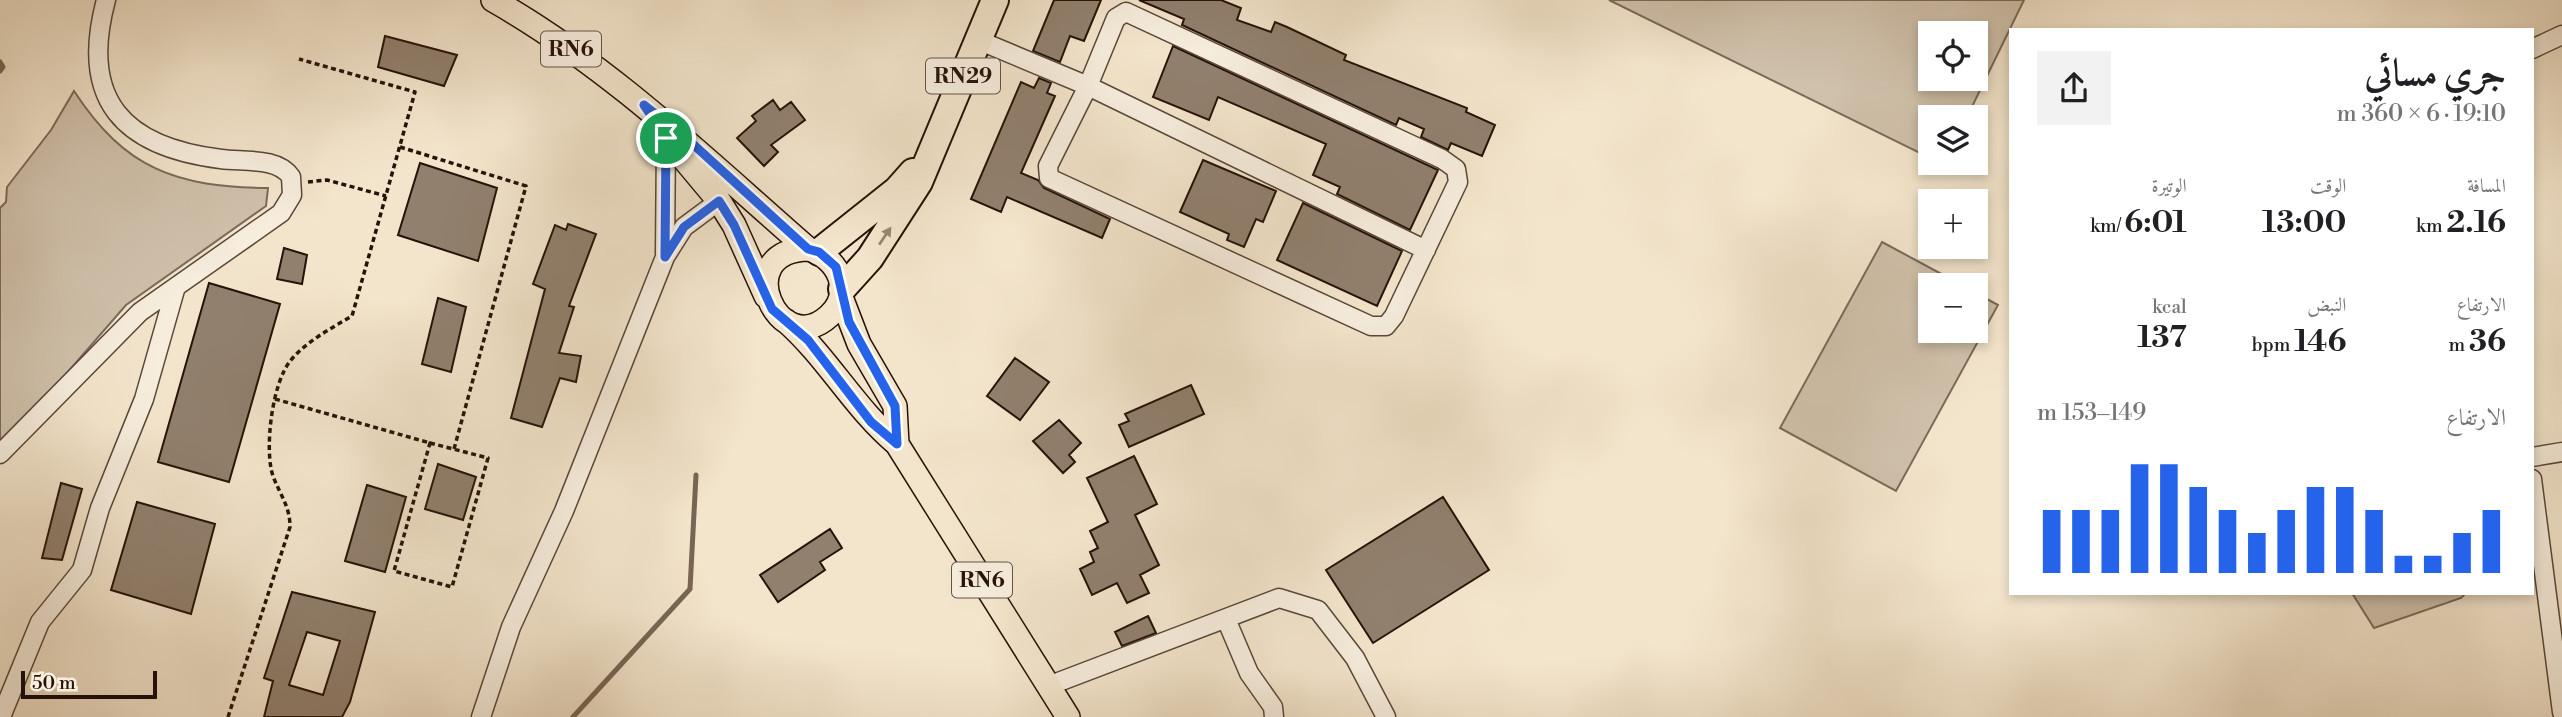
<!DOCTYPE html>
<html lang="ar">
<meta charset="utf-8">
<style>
:root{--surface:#fff;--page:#f2f2f2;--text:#202124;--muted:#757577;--accent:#2563eb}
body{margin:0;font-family:"Libre Bodoni",Amiri,serif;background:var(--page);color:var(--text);direction:rtl;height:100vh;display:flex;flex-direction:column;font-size:26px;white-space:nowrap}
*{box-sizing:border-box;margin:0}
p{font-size:23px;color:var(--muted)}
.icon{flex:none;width:38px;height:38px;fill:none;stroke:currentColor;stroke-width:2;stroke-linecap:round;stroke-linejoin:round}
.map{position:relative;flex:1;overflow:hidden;direction:ltr}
.sheet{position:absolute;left:2009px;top:28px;width:525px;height:567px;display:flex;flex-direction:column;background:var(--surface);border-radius:0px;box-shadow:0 4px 10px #0003;direction:rtl}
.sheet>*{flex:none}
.fabs{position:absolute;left:1918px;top:21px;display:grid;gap:14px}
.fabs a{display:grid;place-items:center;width:70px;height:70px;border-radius:0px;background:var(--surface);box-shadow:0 4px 10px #0003;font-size:35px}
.scale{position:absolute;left:21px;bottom:18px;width:136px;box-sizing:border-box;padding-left:7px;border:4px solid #261208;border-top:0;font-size:19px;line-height:24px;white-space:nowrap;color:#261208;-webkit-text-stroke:5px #f7eede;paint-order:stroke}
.pin{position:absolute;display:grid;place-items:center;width:60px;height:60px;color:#fff;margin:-30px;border:4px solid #fff;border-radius:50%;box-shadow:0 2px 7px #0007}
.round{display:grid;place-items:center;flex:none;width:74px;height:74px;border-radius:0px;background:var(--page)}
.head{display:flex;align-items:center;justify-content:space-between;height:119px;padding:0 28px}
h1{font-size:38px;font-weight:700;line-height:52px}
.figures{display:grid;grid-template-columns:repeat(3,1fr);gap:10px;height:119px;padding:7px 28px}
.figures div{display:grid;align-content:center}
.figures b{font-size:30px;font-weight:700}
.figures small{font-size:19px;font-weight:400}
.figures p{font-size:19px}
.chart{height:196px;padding:14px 28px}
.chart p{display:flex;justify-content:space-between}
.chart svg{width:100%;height:126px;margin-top:7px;stroke:var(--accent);stroke-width:6}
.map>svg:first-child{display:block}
.green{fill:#d0c1ab;stroke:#7b6a5a;stroke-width:2;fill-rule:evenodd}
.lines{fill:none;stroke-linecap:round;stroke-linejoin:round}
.stream{stroke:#776555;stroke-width:5}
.building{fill:#91806e;stroke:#261208;stroke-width:2;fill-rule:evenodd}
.minor-casing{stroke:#594739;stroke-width:21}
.major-casing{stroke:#261208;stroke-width:26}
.highway-casing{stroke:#261208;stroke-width:30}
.path{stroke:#261208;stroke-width:3.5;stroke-dasharray:5 3.5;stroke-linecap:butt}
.minor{stroke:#f7eede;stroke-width:18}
.major{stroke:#f3e5cc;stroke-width:23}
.highway{stroke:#f3e5cc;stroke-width:26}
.oneway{fill:#978674}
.route-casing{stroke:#fff;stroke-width:14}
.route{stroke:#2563eb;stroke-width:9}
.labels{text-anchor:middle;stroke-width:5;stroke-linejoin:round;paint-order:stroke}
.shield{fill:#f7eede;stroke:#655448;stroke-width:2}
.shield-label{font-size:21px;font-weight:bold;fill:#261208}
</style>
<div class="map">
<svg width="2562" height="717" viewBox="0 0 2562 717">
<rect width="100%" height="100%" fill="#f3e5cc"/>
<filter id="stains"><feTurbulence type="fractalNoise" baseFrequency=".00286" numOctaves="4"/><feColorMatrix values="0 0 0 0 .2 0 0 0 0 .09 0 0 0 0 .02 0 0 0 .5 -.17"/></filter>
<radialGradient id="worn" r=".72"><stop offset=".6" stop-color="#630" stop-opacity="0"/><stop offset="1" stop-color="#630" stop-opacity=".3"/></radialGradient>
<path class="green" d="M1609 0H2024L1967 117H1930V158ZM1930 33H1976V79H1930Z
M74 91C125 169 176 187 268 188L266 206 126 305 0 450V208L6 202 7 187 51 130Z
M1882 242 1962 285H1930V331H1976V293L1998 305 1896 491 1780 428Z
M2352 593H2466L2461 598 2374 628Z"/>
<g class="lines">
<path class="stream" d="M0 62 3 67 0 71
M573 717 690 589 696 475"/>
</g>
<path class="building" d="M1054 0H1101L1084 41 1070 36 1060 62 1033 51Z
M1139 0H1221L1241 8 1237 20 1271 32 1275 22 1287 27 1346 55 1344 60 1467 108 1466 112 1495 125 1482 156 1451 143 1448 150 1421 137 1424 129 1399 118 1396 125 1182 25 1184 19Z
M385 36 457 55 444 86 378 67Z
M1173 46 1438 170 1410 230 1337 194 1340 187 1313 175 1326 144 1218 97 1209 120 1153 97Z
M1039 78 1051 83 1047 93 1055 96 1021 173 1038 180 1044 188 1110 219 1102 238 1007 197 1001 212 971 199 1021 82 1034 88Z
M773 100 780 110 791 102 805 120 771 145 778 152 764 166 737 138 756 121 752 116Z
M1203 160 1276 191 1263 222 1256 219 1244 247 1227 240 1229 234 1180 212Z
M420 163 497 188 478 261 398 235Z
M1303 203 1402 251 1377 306 1277 260Z
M568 224 596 234 569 306 574 307 559 353 581 356 576 382 560 378 542 427 511 418 545 289 533 284 555 225 566 230Z
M284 248 307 255 302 284 277 279Z
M209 283 280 304 229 482 158 462Z
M438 298 466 307 451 372 422 364Z
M1015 358 1049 382 1020 420 987 396Z
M1191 385 1204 414 1129 447 1119 425 1129 421 1125 414Z
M1059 420 1081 443 1069 455 1075 462 1063 473 1033 441Z
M1134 456 1157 504 1135 515 1159 565 1140 575 1149 593 1127 603 1117 583 1092 595 1080 569 1094 562 1090 552 1098 548 1090 531 1108 522 1087 478Z
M438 464 476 477 463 520 425 509Z
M61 483 82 489 62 560 42 558Z
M367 485 406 497 385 572 345 561Z
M1443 497 1489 570 1373 643 1326 570Z
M137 502 215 524 191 614 111 590Z
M830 529 842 548 820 562 825 570 778 602 760 575Z
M292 592 375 612 350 702 342 717H264L273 681 264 678ZM307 632 340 641 323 695 289 685Z
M1148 616 1156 633 1122 646 1115 632Z"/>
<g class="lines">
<defs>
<path id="minor" d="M1126 12 1442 159 1456 169 1458 182 1394 316 1386 326H1371L1049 178 1048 166 1088 86 1116 18Z
M978 40 1088 86 1426 250
M2532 49 2562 35
M665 253 666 138
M0 454 140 312 281 213 292 195 291 177C278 157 243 162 221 159 123 147 79 100 106 0
M2532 457 2562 452
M2532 479 2562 712
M1226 619 1249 673 1273 707 1274 717
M1048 686 1279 598 1318 610 1355 658 1386 717
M1 717 40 622 82 570 100 508 144 399 175 290
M481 717 511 627 564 511 665 257 684 227 719 201"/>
<path id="major" d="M493 0C611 67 707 161 808 249 838 257 855 292 829 316 779 362 728 251 808 249
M663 134 719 201 734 225 766 296
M841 297 859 344 895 406 897 444
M786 321C828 358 854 408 897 444L1068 717"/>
<path id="highway" d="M819 252 897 190 913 172
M842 289 870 258 919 182 995 0"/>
</defs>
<use href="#minor" class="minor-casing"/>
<use href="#major" class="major-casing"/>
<use href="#highway" class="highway-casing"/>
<path class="path" d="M400 147 526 186 454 449
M308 182 327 180 386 196
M275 399 430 443
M430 443 488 458 452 587 394 571Z
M228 717 290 527C290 506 280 495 273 476 264 450 272 382 291 360 307 341 330 329 352 316L415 92 299 59"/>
<use href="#minor" class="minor"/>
<use href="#major" class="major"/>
<use href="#highway" class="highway"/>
</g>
<defs><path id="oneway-solid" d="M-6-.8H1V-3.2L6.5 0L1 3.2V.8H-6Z" transform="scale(1.75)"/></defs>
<use class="oneway" href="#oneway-solid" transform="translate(885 236) rotate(-56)"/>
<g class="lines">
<defs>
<path id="route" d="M644 105 695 146 808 249 819 252 836 267 849 322 895 406 897 444 871 422 808 340 772 309 734 225 719 201 684 227 665 257 666 138Z"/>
</defs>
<use href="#route" class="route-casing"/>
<use href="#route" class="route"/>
</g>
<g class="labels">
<g class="shield">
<rect x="541" y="31.5" width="60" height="35" rx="5"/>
<rect x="926" y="58.5" width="74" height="35" rx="5"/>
<rect x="952" y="562.5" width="60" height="35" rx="5"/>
</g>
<g class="shield-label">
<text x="571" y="56">RN6</text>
<text x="963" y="83">RN29</text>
<text x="982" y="587">RN6</text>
</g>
</g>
<rect width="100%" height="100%" filter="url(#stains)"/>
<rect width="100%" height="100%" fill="url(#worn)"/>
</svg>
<div class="fabs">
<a><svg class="icon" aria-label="locate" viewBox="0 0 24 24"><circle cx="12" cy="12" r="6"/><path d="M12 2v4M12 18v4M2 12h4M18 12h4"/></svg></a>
<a><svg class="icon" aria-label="layers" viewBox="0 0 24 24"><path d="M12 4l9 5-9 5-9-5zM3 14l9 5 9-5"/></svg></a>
<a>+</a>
<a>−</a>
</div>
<div class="scale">50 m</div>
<div class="pin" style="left:666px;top:138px;background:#1e9e55"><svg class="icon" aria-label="arrive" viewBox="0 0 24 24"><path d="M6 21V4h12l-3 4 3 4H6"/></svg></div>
<section class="sheet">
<div class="head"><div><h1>جري مسائي</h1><p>19:10 · 6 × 360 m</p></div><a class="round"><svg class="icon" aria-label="share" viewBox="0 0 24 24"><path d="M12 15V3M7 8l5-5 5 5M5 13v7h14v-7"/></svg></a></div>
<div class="figures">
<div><p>المسافة</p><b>2.16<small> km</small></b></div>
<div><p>الوقت</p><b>13:00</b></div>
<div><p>الوتيرة</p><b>6:01<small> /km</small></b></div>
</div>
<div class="figures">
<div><p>الارتفاع</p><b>36<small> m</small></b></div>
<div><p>النبض</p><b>146<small> bpm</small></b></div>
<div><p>kcal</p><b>137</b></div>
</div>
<div class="chart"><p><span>الارتفاع</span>149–153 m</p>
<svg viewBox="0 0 160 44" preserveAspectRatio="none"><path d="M5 44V22M15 44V22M25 44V22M35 44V6M45 44V6M55 44V14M65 44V22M75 44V30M85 44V22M95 44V14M105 44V14M115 44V22M125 44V38M135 44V38M145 44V30M155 44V22"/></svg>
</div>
</section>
</div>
